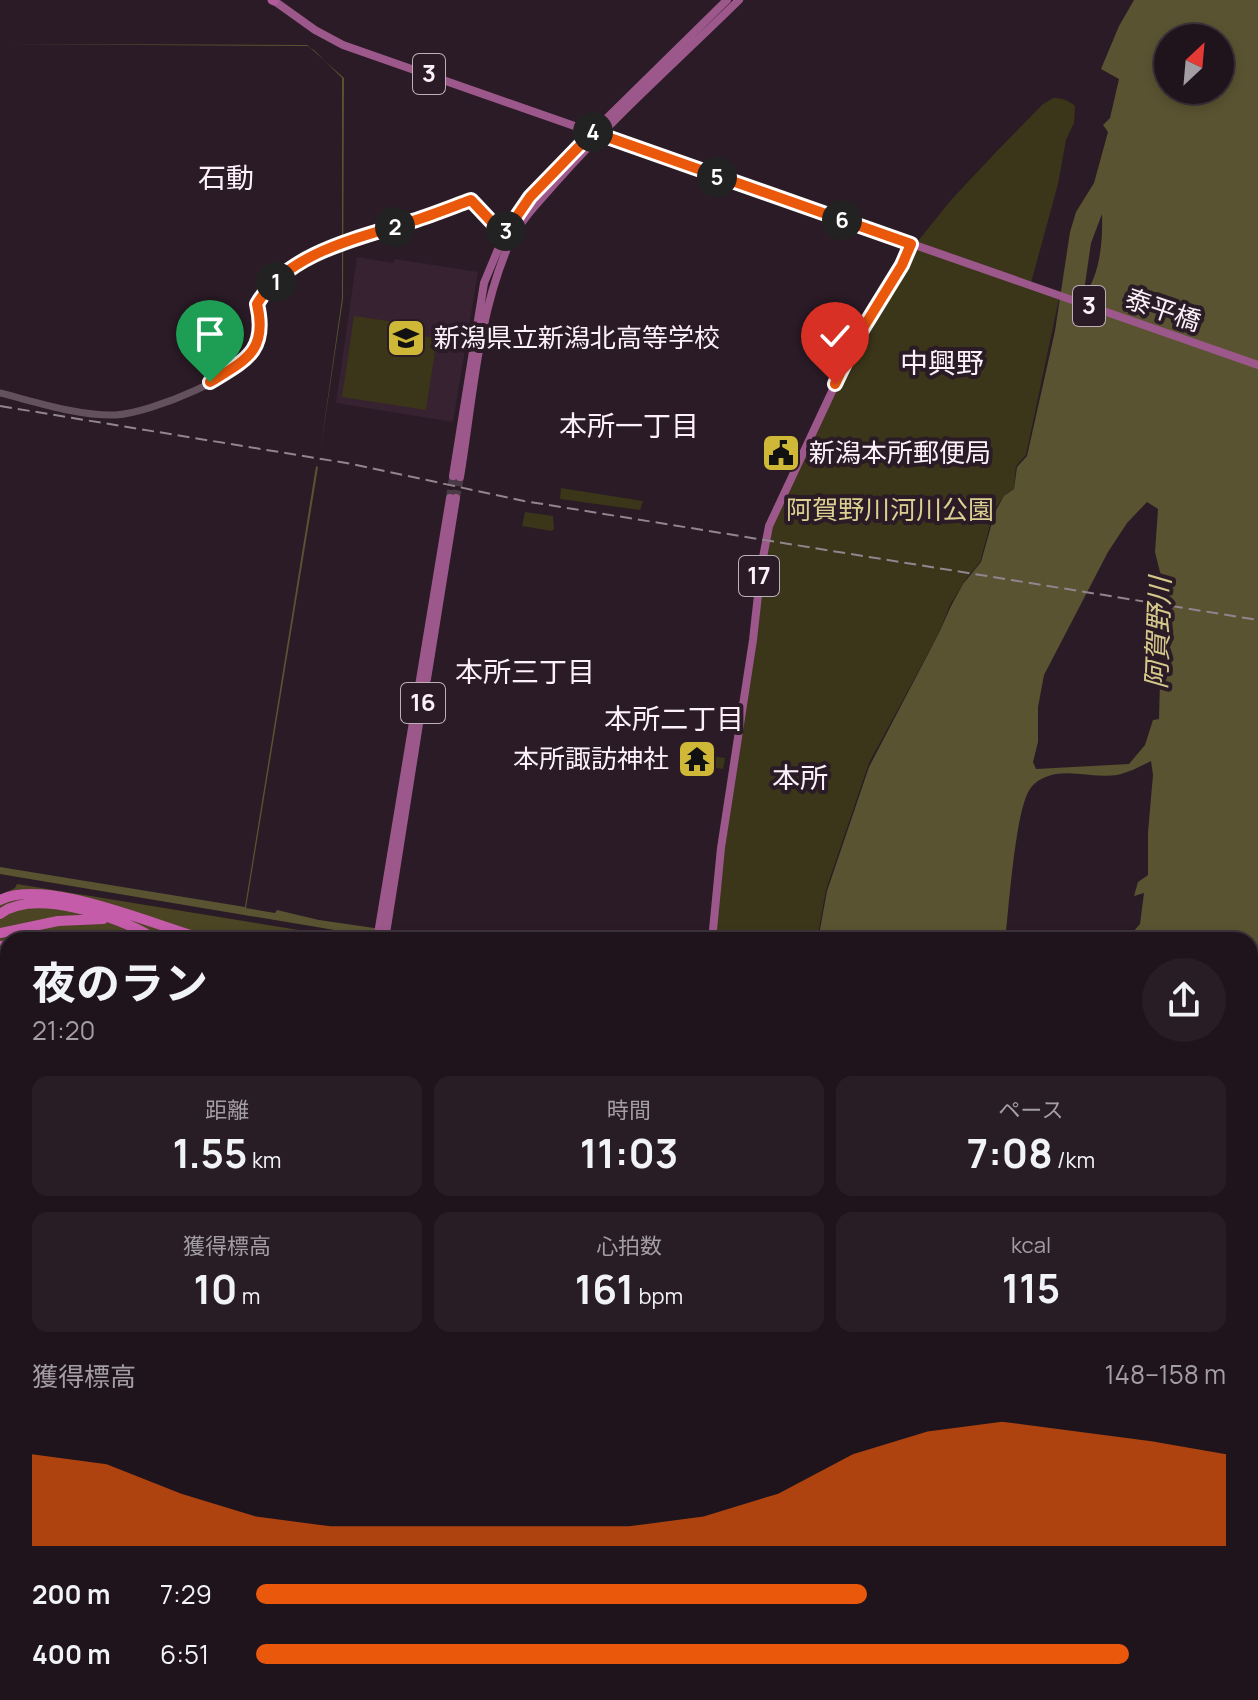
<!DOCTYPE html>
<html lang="ja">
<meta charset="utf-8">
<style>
:root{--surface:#20141c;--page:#281d25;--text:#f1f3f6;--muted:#a29ea3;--line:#3d333b;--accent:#ea580c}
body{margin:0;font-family:Manrope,"Noto Sans JP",sans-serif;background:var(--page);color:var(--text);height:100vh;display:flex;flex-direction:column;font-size:30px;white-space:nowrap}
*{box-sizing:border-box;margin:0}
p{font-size:26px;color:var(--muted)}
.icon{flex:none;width:44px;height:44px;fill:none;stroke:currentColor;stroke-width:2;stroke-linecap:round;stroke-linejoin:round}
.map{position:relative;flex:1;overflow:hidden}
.panel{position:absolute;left:0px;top:932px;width:1258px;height:768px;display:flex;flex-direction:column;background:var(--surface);border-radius:24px 24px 0 0;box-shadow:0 4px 12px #0003,0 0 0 2px var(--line)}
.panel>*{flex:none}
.needle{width:52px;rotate:26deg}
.fabs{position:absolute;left:1154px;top:24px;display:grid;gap:16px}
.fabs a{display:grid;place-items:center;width:80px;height:80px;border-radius:50%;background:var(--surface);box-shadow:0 4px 12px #0003,0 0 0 2px var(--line);font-size:40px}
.pin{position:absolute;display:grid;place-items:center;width:68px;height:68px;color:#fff;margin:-82px -34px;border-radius:50% 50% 50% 0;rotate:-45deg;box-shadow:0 0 8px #0007}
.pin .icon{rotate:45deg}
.km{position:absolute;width:40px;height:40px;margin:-20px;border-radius:50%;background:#222;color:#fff;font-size:22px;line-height:40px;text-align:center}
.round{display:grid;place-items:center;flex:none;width:84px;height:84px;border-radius:42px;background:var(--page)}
.summary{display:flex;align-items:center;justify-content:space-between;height:136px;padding:0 32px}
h1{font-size:44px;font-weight:700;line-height:60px}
.figures{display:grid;grid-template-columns:repeat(3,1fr);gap:12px;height:136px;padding:8px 32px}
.figures div{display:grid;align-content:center;border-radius:16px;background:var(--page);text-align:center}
.figures b{font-size:40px;font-weight:700}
.figures small{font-size:22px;font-weight:400}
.figures p{font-size:22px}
.chart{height:224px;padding:16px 32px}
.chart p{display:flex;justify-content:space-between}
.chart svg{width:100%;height:144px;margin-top:8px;fill:var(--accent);opacity:.7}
ul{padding:0 32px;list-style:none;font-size:26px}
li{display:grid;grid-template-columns:128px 96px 1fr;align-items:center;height:60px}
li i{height:20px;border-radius:10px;background:var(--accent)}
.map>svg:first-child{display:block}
.built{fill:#372231}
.green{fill:#3b3519}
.forest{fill:#4b4523}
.water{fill:#5a5331;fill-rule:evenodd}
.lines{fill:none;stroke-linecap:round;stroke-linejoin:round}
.primary-tunnel{stroke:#4a3b46;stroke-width:8;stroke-dasharray:8 4;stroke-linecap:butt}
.secondary{stroke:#63515d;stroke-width:7}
.primary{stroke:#9d588b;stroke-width:8}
.trunk{stroke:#b05a9a;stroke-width:9}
.motorway{stroke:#c45caa;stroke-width:10}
.rail{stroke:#92858e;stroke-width:2;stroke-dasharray:12 6;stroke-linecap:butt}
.route-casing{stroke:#fff;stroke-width:16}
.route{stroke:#ea580c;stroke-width:10}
.labels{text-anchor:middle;stroke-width:8;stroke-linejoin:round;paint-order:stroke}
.shield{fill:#2a1b26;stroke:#bdb1b9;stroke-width:2}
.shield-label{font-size:24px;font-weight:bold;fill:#fcf1f8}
.street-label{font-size:26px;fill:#fcf1f8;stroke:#2a1b26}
.poi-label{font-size:26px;fill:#fcf1f8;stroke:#2a1b26;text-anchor:start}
.park-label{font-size:26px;fill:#dbcf91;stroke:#2a1b26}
.neighbourhood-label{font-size:28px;fill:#fcf1f8;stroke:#2a1b26}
.water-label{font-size:28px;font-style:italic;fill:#d4c88a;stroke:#2a1b26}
</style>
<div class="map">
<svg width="1258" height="1700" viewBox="0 0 1258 1700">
<rect width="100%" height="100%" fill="#2a1b26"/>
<path class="built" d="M357 257 393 263 395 259 478 272 453 422 336 403Z"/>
<path class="green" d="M1053 98C1062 98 1068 100 1075 106L1074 123 1066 140 1058 184 1031 283 1060 294 1026 455 1016 466 1014 489 1004 496 994 511 980 562 966 579 950 605 939 633 869 763 826 890 817 940H713L761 575 771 527 860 338 918 241 951 200 997 151 1043 104Z
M354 316 422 326 421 336 437 338 426 410 342 397Z
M561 488 643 501 640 510 560 499Z
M525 512 553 516 554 529 552 531 522 526Z
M687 752 725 758 723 769 685 763Z
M1098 1692H1217L1215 1700H1097Z"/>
<path class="forest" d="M17 884 360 940H228L195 933 148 917 0 895 15 888Z
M12 898 83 904 201 940 159 939 152 932 29 900 8 904 0 909V903Z
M43 906 94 915 0 929V917L10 909Z
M102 921 115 923 151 939 69 938 0 941V935L30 928Z"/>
<path class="water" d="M1134 0H1258V1127L1250 1191V940H1126L1140 924 1144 893 1134 896 1138 882 1148 875V832L1153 775 1151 761C1141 766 1128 773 1117 775 1097 778 1076 771 1056 774 1046 776 1036 780 1030 789 1015 811 1009 909 1005 940H818L827 891 869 767 939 633 951 606 963 584 981 562 995 512 1004 496 1014 489 1017 467 1027 456 1055 331 1070 232 1076 212 1094 183 1108 132 1103 125 1110 118 1119 79 1101 69 1119 26ZM1168 38H1220V90H1168ZM1102 214C1103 242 1100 275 1083 298L1091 243ZM1147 502 1158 509 1155 552 1161 576 1165 655 1160 680 1159 719 1153 720 1145 745 1129 764 1036 769 1033 762 1038 742V707L1044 675 1108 552 1127 523Z
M0 44 307 45 344 78 343 299 320 453 342 298V78L314 50 307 46Z
M316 466 318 467 246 908 275 913 277 910 319 920 457 940H394L0 874V867L245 907Z
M701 1692H1094L1093 1700H700Z"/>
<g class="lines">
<path class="primary-tunnel" d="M450 498 453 476
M456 498 460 477"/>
<path class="secondary" d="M0 393C36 402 78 416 115 415 148 414 250 374 260 341 263 329 260 315 257 304L268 288 302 261 347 242 471 200 508 239"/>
<path class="primary" d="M273 0 315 30 343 45 1258 365
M453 476 484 283 504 235 530 197 555 169 727 0
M460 477C473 399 477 318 509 244 519 221 541 200 557 181 614 117 678 60 739 0
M427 679 456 498
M377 940 450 498
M385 940 419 724
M712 940 721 848 753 640 761 568 769 526 857 338 902 265 911 244
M566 1700 569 1692
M625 1700V1692"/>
<path class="trunk" d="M272 0 274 1"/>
<path class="motorway" d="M0 900C48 877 157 927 208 940
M0 914C34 888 117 916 150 936
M0 933 58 921 103 919
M0 946 8 945
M0 953H8
M0 963 8 968
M0 975 8 979
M0 990 8 992
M1250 1105 1258 1107
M1250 1113 1258 1115"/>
<path class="rail" d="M0 406 352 464 524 501 1258 620"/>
</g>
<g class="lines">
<defs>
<path id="route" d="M210 382C246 360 268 351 257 304 288 252 359 238 413 221 432 215 452 207 471 200L504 235 530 197 593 132 911 244 902 265 857 338 835 384"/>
</defs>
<use href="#route" class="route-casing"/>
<use href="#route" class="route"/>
</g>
<defs>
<symbol id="school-square" viewBox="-11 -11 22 22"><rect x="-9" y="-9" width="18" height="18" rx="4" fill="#cfb837" stroke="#2a1b26"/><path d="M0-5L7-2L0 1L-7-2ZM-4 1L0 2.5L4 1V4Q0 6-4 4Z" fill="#111"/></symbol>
<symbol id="civic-square" viewBox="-11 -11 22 22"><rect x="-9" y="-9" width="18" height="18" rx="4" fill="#cfb837" stroke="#2a1b26"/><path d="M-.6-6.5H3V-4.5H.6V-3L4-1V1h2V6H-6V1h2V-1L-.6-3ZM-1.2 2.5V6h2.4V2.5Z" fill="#111"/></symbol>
<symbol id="temple-square" viewBox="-11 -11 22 22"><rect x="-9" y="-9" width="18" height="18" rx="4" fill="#cfb837" stroke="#2a1b26"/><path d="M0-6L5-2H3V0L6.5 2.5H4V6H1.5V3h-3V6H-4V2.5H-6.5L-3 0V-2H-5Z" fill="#111"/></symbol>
</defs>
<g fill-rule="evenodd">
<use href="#school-square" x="384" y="316" width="44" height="44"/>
<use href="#civic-square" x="759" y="431" width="44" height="44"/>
<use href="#temple-square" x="675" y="737" width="44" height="44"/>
</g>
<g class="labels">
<g class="shield">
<rect x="413" y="54" width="32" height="40" rx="6"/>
<rect x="1073" y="286" width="32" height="40" rx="6"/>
<rect x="739" y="556" width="40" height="40" rx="6"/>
<rect x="401" y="683" width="44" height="40" rx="6"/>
</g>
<g class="shield-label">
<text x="429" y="82">3</text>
<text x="1089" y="314">3</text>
<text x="759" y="584">17</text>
<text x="423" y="711">16</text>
</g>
<g class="street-label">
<text transform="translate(1163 310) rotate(19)" y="9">泰平橋</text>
</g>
<g class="poi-label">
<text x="434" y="347">新潟県立新潟北高等学校</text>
<text x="809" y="462">新潟本所郵便局</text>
<text x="669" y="768" text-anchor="end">本所諏訪神社</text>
</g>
<g class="park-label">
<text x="890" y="519">阿賀野川河川公園</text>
</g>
<g class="neighbourhood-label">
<text x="226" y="188">石動</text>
<text x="942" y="373">中興野</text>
<text x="629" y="436">本所一丁目</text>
<text x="525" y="682">本所三丁目</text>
<text x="674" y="729">本所二丁目</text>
<text x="800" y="788">本所</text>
</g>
<g class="water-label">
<text transform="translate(1158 633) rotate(-88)" y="10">阿賀野川</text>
</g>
</g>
</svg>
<div class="fabs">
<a><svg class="needle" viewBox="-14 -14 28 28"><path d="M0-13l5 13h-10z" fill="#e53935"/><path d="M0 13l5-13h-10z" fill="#a29ea3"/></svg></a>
</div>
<div class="pin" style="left:210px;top:382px;background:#1e9e55"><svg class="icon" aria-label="arrive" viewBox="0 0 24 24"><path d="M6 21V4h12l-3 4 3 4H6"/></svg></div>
<div class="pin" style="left:835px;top:384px;background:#d93025"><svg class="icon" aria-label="check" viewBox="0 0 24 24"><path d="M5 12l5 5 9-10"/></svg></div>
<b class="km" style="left:276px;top:282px">1</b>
<b class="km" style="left:395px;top:227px">2</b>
<b class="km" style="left:506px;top:231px">3</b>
<b class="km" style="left:593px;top:132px">4</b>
<b class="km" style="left:717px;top:177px">5</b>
<b class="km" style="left:842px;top:220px">6</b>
<section class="panel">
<div class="summary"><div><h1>夜のラン</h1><p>21:20</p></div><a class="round"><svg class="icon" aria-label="share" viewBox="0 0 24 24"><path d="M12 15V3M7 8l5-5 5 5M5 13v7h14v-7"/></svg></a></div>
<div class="figures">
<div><p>距離</p><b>1.55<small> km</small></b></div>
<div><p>時間</p><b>11:03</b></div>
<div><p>ペース</p><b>7:08<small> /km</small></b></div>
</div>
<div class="figures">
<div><p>獲得標高</p><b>10<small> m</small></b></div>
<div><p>心拍数</p><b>161<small> bpm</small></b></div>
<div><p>kcal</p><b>115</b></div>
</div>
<div class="chart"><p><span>獲得標高</span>148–158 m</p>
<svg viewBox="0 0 160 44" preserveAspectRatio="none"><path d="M0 44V16L10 19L20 28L30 35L40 38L50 38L60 38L70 38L80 38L90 35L100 28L110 16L120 9L130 6L140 9L150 12L160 16V44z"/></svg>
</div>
<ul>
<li><b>200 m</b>7:29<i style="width:63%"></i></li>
<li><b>400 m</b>6:51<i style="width:90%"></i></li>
</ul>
</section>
</div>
